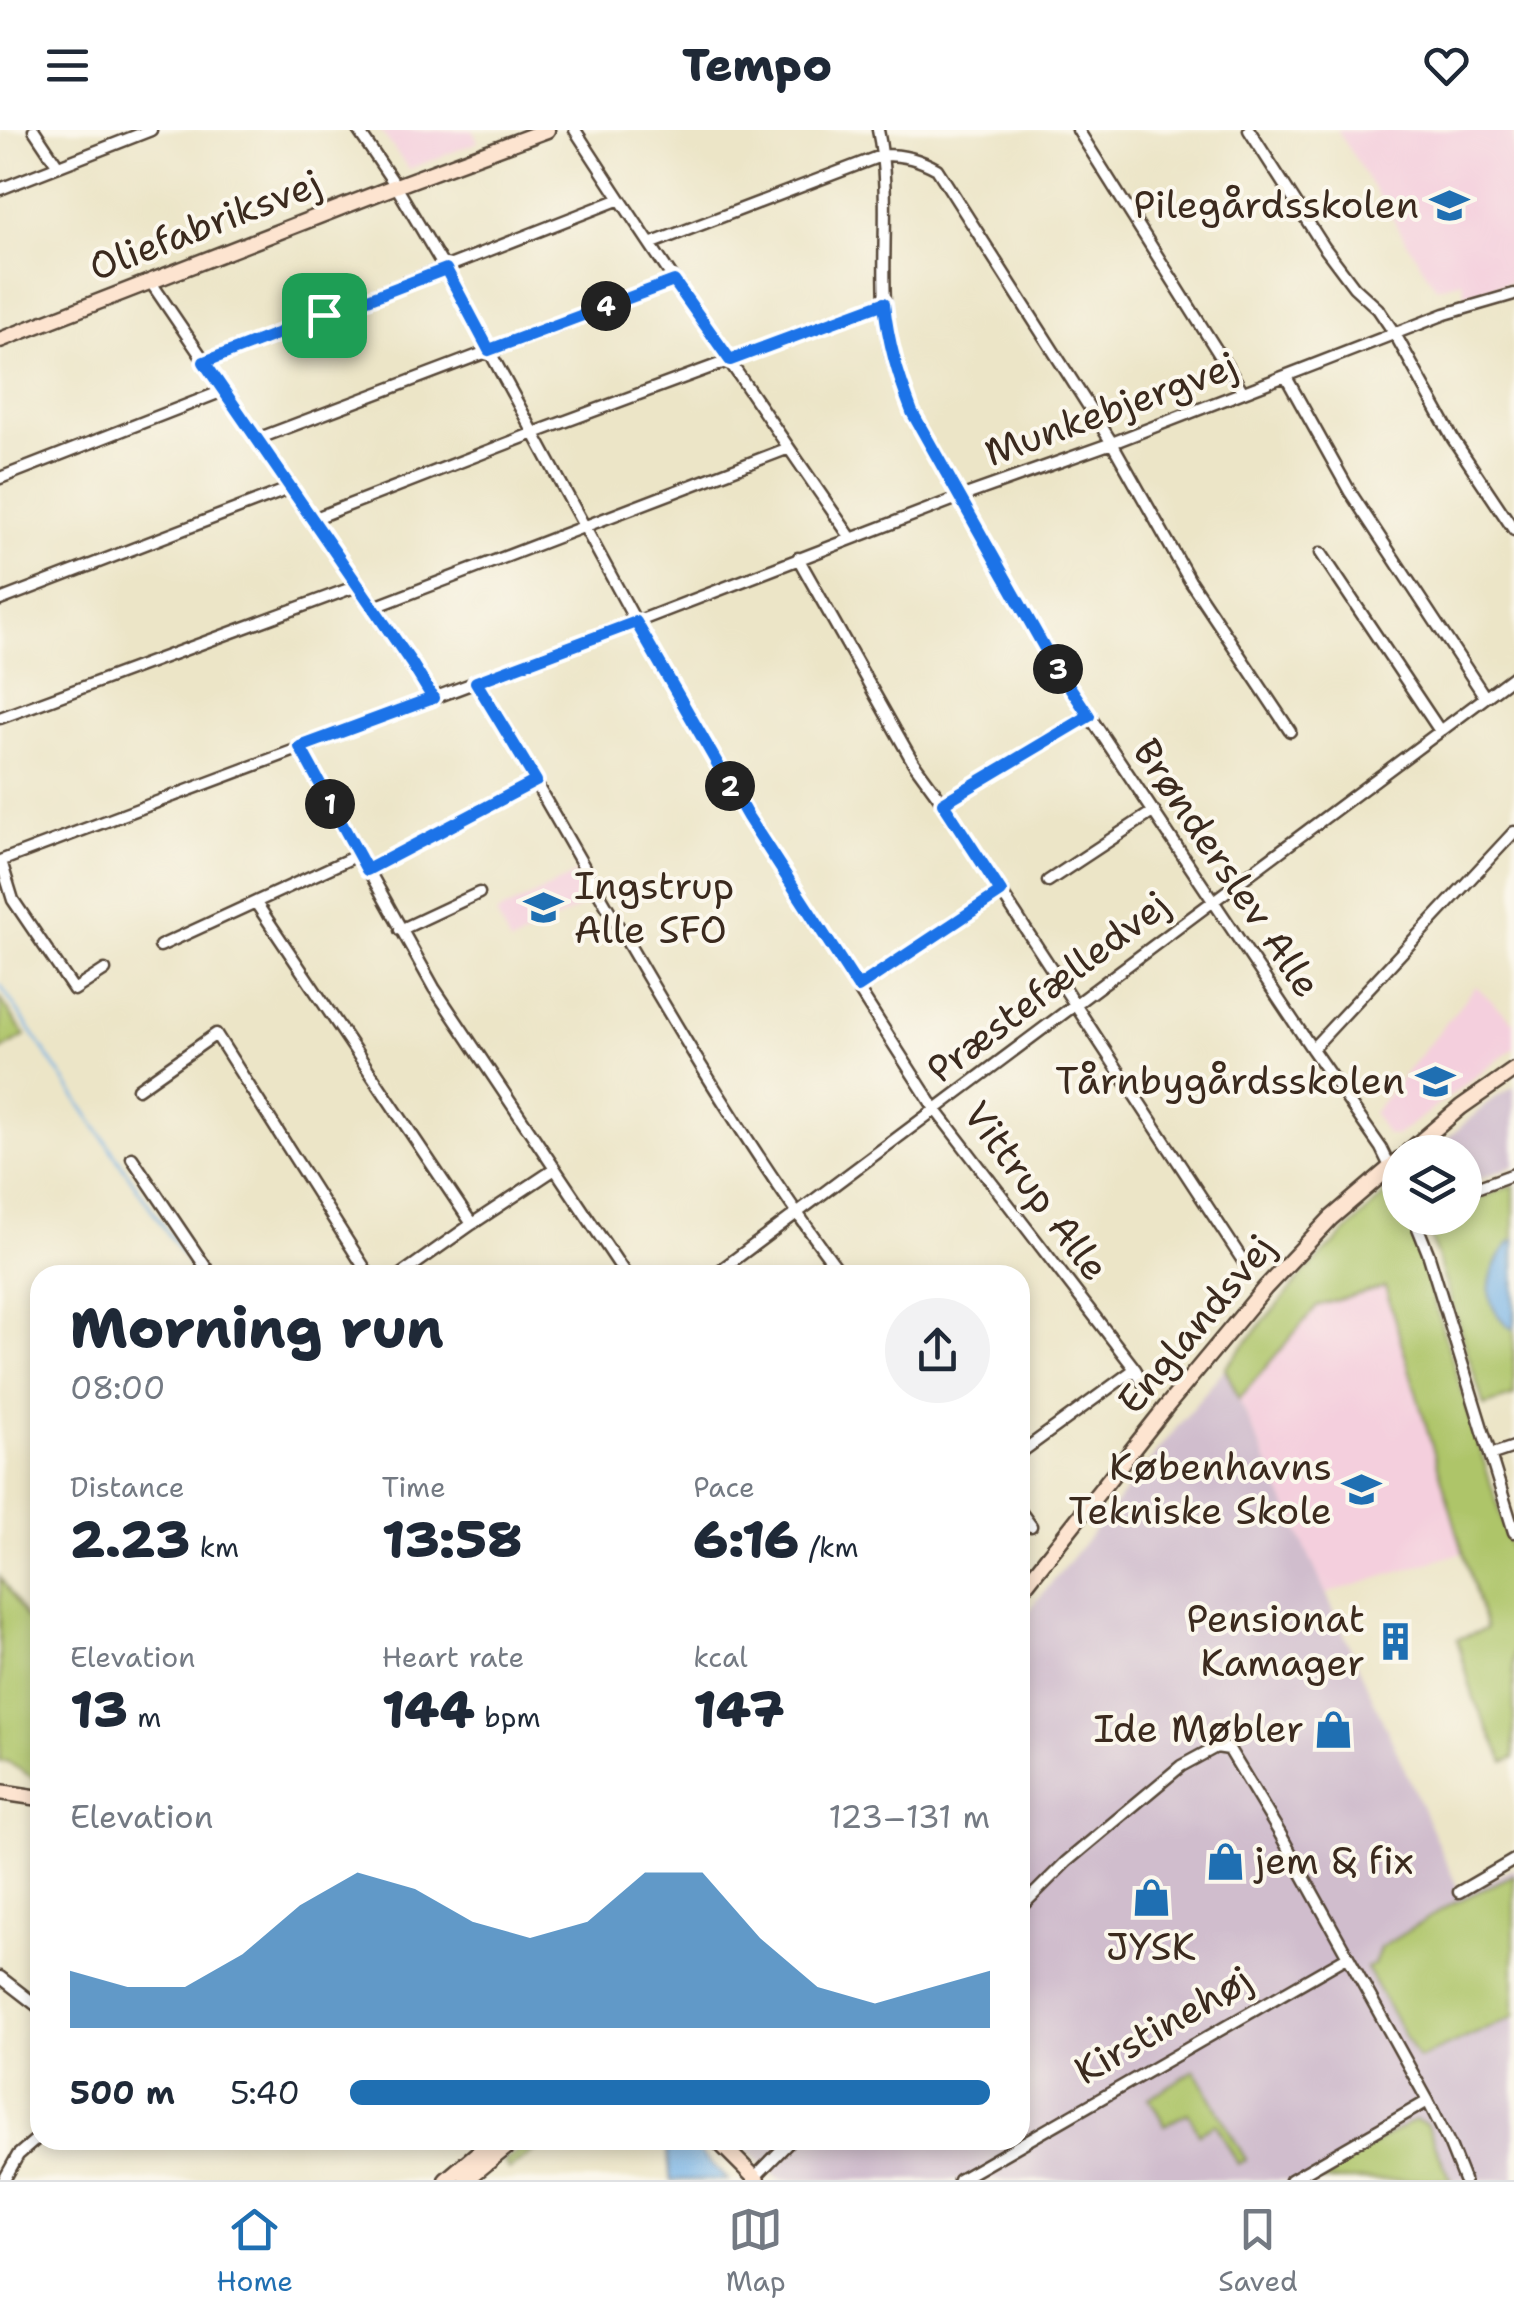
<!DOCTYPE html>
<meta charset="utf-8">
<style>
:root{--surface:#fff;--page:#f2f2f3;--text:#1f2937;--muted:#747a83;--line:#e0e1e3;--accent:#1f6fb2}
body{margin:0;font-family:"Shantell Sans",sans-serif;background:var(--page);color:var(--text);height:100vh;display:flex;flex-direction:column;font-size:38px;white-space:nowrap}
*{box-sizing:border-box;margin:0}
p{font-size:32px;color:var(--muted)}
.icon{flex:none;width:55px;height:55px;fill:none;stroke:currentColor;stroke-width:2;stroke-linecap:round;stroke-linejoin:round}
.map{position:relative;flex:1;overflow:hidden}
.sheet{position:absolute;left:30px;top:1135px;width:1000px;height:885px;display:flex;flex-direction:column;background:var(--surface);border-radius:30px;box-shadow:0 5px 15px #0003}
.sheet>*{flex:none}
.controls{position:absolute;left:1382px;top:1005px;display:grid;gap:20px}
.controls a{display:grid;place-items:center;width:100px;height:100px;border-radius:50%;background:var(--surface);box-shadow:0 5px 15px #0003;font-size:50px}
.pin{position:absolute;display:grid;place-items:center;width:85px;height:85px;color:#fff;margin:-42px;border-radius:20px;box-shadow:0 5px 15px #0006}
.km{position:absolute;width:50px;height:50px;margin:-25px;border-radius:50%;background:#222;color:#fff;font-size:28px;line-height:50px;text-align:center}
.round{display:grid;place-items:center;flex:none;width:105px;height:105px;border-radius:52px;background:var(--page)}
.summary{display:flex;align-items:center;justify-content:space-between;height:170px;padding:0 40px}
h1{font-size:55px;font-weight:800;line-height:75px}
.stats{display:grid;grid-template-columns:repeat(3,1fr);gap:15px;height:170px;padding:10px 40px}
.stats div{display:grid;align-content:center}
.stats b{font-size:50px;font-weight:800}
.stats small{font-size:28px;font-weight:400}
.stats p{font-size:28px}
.chart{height:280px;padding:20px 40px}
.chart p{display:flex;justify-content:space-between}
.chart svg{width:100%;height:180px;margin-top:10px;fill:var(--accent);opacity:.7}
ul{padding:0 40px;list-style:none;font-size:32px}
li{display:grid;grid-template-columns:160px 120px 1fr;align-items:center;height:75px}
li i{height:25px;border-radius:12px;background:var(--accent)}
header{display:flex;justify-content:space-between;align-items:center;height:130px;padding:0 40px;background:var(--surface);font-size:45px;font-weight:800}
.dock{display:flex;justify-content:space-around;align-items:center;height:140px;border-top:2px solid var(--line);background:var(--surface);font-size:28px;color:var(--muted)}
.dock a{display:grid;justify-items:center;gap:5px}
.dock .selected{color:var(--accent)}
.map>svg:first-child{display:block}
.built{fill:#f4cfdd}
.industrial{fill:#d0bdcd}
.green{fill:#aec569;stroke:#747844;stroke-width:2.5}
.water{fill:#72b0e5;stroke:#566d82;stroke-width:2.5}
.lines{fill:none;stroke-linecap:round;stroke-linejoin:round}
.stream{stroke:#72b0e5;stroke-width:2.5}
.street-casing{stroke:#564637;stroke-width:15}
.secondary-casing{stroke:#564637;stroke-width:19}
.street{stroke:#fff;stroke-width:10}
.secondary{stroke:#fde4d0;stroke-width:14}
.route-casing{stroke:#fff;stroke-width:20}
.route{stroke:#1a73e8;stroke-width:12}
.labels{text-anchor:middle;stroke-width:8;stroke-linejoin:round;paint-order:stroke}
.poi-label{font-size:38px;fill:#3b2a1e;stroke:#fbf7ec;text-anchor:end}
.street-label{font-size:38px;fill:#3b2a1e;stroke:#fbf7ec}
</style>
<header><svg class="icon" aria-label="menu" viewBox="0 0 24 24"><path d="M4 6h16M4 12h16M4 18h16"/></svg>Tempo<svg class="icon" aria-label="heart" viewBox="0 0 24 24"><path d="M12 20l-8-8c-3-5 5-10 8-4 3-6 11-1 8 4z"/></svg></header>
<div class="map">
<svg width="1514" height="2050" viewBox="0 0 1514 2050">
<rect width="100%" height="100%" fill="#fbf7ec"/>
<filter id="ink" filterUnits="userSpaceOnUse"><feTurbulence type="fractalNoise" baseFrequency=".01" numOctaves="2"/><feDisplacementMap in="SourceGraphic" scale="20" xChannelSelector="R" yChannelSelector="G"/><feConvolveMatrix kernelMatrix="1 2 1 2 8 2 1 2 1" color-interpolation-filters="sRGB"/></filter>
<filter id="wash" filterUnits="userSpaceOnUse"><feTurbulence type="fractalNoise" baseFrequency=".0048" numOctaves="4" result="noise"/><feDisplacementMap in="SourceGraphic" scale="40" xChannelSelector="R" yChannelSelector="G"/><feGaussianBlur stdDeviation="2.25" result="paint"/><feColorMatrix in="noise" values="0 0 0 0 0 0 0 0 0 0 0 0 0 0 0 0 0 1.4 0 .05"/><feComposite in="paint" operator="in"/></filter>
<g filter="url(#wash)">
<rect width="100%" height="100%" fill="#ece5c7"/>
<path class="built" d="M380 0H473L478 12 409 39Z
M1337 0H1514V151L1465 165 1462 151 1436 158Z
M577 743 592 771 510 814 496 784Z
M1476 856 1514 892V918L1396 1006 1386 1004 1373 983Z
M1385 1156 1464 1422 1326 1464 1239 1269 1317 1176Z"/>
<path class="industrial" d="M1514 957V1036L1465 1054V1022H1432L1490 971Z
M1225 1238 1461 1765 1514 1738V2050H779L738 2010H1020V1492Z"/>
<path class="green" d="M0 868 25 906 0 921Z
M1514 1055V1266L1484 1276 1429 1101 1434 1088H1465V1073Z
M1386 1063 1396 1065 1400 1072V1088H1408L1514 1428V1628L1504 1632 1474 1569 1457 1509 1486 1499 1385 1157 1317 1176 1239 1269 1225 1238 1305 1142Z
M0 1447 40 1510V1652L6 1631 0 1632Z
M1514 1745V1887L1418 1929 1366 1838 1374 1835 1380 1818 1451 1774Z
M1195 1940 1246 2030 1238 2034 1216 1994 1199 2003 1188 1983 1165 1995 1149 1968Z
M1415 1990 1426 1994 1451 2050H1312Z
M530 2010H548L509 2040 504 2032Z"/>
<path class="water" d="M1514 1110V1200C1476 1174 1488 1141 1511 1111Z
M666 2010H687L728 2050H671Z"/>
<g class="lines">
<path class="stream" d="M0 855 196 1145"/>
</g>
</g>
<g filter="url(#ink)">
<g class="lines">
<defs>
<path id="street" d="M34 0 58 36
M358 0 396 56 445 139 636 492 748 687 935 979 1135 1239 1143 1253
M575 0C664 138 758 273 851 408
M878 0C892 65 879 135 887 201 890 229 902 256 912 282L1048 524 1312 919 1381 1018 1400 1057
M1078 0 1243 262
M1249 0 1324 117 1354 157 1378 179 1395 204 1453 309 1514 400
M0 59 151 0
M650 114 883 25C904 25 919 29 937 39L1112 313 1190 451 1290 601
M150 151 433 567
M204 232 620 69
M1286 247 1350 362 1485 567
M257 309 674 151
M0 348 223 261
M313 389 534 303 884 173
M1321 423 1440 601
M798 428 913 632 943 673 1245 1134
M0 470 291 358
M372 478 789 318
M476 551C595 750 702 959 842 1145
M0 588 357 456
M300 617 434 858 626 1145
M943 673 1089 586
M0 731 636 492 960 367 1112 313 1445 184 1514 164
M1 731 13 770 74 860 105 840
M367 740 535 651
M1048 751 1154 681
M256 773 472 1094
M400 800 479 763
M160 816 358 725
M858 857 1001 762
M1312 919 1514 702
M138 959 216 904 369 1145
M132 1028 211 1145
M1465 1062 1514 1044
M1414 1088 1428 1123 1514 1402
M400 1145 472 1094 555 1039
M714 1145 1514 546
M1020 1323 1135 1239
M1490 1325 1514 1317
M1020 1381 1031 1396
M1459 1762 1514 1730
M1020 1778 1066 1732 1181 1636 1216 1617 1229 1619 1279 1702 1428 1971 1450 2015 1464 2050
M0 1847 40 1878
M755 2047 791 2010
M4 2050 18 2025 40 2006
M959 2050 1347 1827
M1291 2050 1428 1971"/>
<path id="secondary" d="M0 210 396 56 547 0
M1408 1022 1461 977 1514 940
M1020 1462 1166 1277 1265 1158 1331 1088 1400 1029
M0 1662 40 1668
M717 2010 757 2050
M446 2050 493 2010
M466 2050 515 2010"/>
</defs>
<use href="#street" class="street-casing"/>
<use href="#secondary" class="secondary-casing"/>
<use href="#street" class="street"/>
<use href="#secondary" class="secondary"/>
</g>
</g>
<g class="lines" filter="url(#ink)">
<defs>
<path id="route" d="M446 139 489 220 674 151 730 230 884 173C888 213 898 245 912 282L1048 524 1089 586 943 673 1001 762 858 857 748 687 636 492 476 552 536 651 367 740 300 617 433 568 412 534 204 232Z"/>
</defs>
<use href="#route" class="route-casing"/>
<use href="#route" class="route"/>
</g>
<defs>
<symbol id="school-bare" viewBox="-9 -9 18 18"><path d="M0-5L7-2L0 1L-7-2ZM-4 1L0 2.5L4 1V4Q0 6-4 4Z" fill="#1f6fb2" stroke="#fbf7ec" stroke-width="2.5" paint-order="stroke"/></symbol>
<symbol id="university-bare" viewBox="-9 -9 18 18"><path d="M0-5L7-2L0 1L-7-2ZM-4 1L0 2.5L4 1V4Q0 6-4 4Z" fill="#1f6fb2" stroke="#fbf7ec" stroke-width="2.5" paint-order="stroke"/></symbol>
<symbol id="building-bare" viewBox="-9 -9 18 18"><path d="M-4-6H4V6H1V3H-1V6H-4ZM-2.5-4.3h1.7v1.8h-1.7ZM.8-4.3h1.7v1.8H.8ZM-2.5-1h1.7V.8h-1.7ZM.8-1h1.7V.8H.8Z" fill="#1f6fb2" stroke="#fbf7ec" stroke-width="2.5" paint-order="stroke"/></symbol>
<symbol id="shop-bare" viewBox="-9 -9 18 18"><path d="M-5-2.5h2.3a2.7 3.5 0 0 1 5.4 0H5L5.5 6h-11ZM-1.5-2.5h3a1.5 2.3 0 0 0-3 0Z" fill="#1f6fb2" stroke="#fbf7ec" stroke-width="2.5" paint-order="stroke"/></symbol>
</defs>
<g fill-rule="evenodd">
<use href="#school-bare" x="1422" y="48" width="55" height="55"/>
<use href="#school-bare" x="516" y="750" width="55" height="55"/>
<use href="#school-bare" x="1408" y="924" width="55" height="55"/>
<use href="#university-bare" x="1334" y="1332" width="55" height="55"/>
<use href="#building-bare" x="1368" y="1484" width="55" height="55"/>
<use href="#shop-bare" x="1306" y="1572" width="55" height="55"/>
<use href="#shop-bare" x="1198" y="1704" width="55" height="55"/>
<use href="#shop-bare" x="1124" y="1740" width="55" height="55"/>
</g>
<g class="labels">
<g class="poi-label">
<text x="1419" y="88">Pilegårdsskolen</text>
<text x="574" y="769" text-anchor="start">Ingstrup<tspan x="574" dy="44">Alle SFO</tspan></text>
<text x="1405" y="964">Tårnbygårdsskolen</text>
<text x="1332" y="1350">Københavns<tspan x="1332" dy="44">Tekniske Skole</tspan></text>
<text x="1365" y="1502">Pensionat<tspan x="1365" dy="44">Kamager</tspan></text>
<text x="1304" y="1612">Ide Møbler</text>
<text x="1255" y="1744" text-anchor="start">jem &amp; fix</text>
<text x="1151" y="1830" text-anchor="middle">JYSK</text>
</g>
<g class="street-label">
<text transform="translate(205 95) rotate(-21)" y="13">Oliefabriksvej</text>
<text transform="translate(1111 279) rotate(-20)" y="13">Munkebjergvej</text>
<text transform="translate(1227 738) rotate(56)" y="13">Brønderslev Alle</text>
<text transform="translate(1048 857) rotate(-37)" y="13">Præstefælledvej</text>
<text transform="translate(1036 1061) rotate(53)" y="13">Vittrup Alle</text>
<text transform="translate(1196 1194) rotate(-50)" y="13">Englandsvej</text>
<text transform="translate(1163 1895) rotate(-30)" y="13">Kirstinehøj</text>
</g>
</g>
</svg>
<div class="controls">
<a><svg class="icon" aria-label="layers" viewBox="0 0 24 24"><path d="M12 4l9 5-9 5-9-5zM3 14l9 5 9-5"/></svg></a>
</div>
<div class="pin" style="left:324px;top:185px;background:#1e9e55"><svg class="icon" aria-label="arrive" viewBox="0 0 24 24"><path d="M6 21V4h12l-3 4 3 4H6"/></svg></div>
<b class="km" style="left:330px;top:674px">1</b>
<b class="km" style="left:730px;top:656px">2</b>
<b class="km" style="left:1058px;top:539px">3</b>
<b class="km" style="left:606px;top:176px">4</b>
<section class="sheet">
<div class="summary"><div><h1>Morning run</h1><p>08:00</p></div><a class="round"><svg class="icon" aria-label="share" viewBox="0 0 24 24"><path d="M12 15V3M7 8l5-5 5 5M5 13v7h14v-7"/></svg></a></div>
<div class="stats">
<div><p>Distance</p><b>2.23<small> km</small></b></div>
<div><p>Time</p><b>13:58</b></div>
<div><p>Pace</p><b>6:16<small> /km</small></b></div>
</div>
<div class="stats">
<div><p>Elevation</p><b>13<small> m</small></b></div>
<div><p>Heart rate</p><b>144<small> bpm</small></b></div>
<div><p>kcal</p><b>147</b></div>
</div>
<div class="chart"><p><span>Elevation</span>123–131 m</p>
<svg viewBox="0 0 160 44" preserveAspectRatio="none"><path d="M0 44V30L10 34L20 34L30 26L40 14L50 6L60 10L70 18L80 22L90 18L100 6L110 6L120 22L130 34L140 38L150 34L160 30V44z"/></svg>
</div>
<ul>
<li><b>500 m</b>5:40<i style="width:100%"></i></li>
</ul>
</section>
</div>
<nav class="dock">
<a class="selected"><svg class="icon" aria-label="home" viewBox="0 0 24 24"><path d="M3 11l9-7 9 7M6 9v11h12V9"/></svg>Home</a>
<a><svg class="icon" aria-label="map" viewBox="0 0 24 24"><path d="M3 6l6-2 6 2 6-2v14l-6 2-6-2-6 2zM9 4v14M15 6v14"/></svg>Map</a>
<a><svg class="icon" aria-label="saved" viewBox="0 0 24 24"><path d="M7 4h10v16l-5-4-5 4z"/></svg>Saved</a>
</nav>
